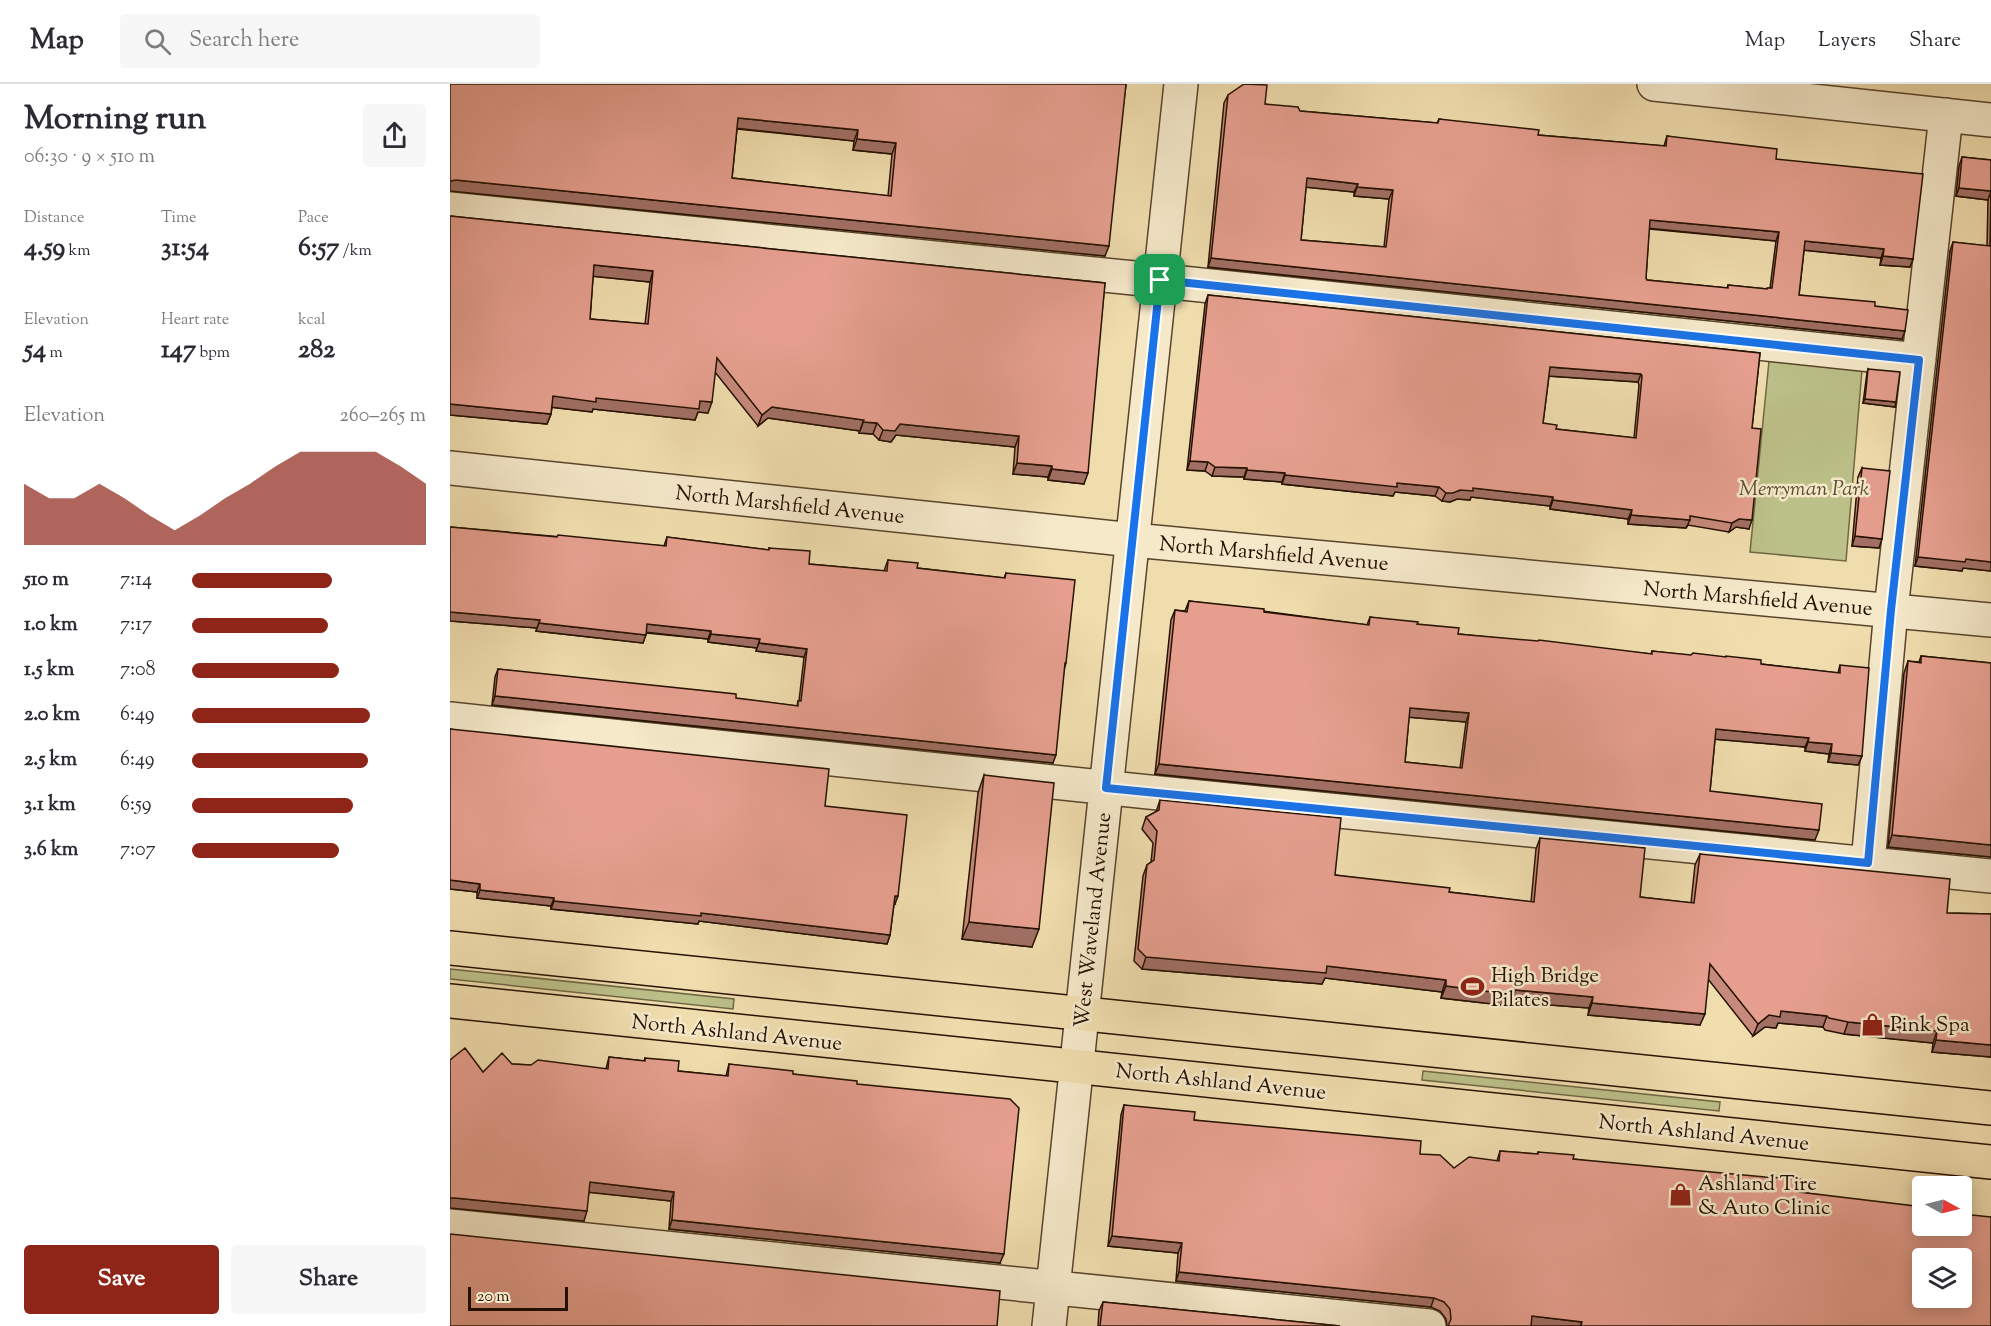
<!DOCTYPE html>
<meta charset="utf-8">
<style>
:root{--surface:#fff;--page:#f7f7f7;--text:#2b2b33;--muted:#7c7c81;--line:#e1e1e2;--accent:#8f2418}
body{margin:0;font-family:"Sorts Mill Goudy",serif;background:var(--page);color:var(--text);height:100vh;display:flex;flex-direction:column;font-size:22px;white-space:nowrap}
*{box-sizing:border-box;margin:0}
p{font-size:20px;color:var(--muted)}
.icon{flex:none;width:33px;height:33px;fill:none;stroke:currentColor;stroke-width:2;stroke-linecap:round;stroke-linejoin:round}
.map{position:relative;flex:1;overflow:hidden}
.drawer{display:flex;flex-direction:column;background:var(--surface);width:450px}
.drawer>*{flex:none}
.needle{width:39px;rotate:97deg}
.buttons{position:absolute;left:1462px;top:1092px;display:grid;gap:12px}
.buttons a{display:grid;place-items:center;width:60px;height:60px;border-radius:6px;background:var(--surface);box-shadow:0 3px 15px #0003;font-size:30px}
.scale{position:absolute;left:18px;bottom:15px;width:100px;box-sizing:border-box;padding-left:6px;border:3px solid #251100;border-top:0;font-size:16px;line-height:21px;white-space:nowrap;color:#251100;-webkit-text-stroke:4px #f5e9ca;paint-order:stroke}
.pin{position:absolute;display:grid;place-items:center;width:51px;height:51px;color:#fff;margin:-26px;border-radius:12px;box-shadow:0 3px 9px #0006}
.round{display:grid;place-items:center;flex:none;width:63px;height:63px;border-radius:6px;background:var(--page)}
.headline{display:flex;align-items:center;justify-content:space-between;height:102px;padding:0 24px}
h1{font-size:33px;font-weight:800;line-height:45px}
.stats{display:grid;grid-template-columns:repeat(3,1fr);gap:9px;height:102px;padding:6px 24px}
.stats div{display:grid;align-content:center}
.stats b{font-size:26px;font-weight:800}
.stats small{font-size:16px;font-weight:400}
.stats p{font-size:16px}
.chart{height:168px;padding:12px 24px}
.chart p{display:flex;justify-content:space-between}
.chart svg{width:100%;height:108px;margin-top:6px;fill:var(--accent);opacity:.7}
.action{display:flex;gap:12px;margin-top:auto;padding:12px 24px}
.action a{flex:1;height:69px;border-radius:6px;background:var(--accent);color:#fff;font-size:24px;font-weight:800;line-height:69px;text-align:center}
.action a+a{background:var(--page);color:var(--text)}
ul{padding:0 24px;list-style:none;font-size:20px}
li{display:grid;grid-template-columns:96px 72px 1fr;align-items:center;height:45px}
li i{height:15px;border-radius:8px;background:var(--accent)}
header{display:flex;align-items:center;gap:36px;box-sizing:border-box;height:84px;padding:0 30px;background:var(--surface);border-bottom:2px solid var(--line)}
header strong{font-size:28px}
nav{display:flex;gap:33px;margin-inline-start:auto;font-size:21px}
.search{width:420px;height:54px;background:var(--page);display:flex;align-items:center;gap:15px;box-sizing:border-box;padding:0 21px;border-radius:6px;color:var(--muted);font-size:22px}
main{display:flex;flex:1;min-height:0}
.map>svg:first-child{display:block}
.green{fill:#bcc089;stroke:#706844;stroke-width:1.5}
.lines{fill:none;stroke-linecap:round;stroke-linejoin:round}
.minor-casing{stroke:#58442c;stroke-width:36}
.major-casing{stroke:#251100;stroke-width:36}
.minor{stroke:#f5e9ca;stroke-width:33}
.major{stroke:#f0ddae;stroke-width:33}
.wall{fill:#c6897b;stroke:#251100;stroke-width:1.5;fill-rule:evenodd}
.shaded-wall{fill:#a16f64;stroke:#251100;stroke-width:1.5}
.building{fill:#e69f8f;stroke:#251100;stroke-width:1.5;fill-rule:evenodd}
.route-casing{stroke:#fff;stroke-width:12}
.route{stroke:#1a73e8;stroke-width:8}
.labels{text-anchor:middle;stroke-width:5;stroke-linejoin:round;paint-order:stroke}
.park-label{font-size:21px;font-style:italic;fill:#5a4e30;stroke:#f5e9ca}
.street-label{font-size:21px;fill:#251100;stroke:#f5e9ca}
.poi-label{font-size:21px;fill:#251100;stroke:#f5e9ca;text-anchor:start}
</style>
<header>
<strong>Map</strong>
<div class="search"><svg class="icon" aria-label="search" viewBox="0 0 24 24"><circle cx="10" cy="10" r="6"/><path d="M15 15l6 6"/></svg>Search here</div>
<nav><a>Map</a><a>Layers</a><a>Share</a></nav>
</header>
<main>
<section class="drawer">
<div class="headline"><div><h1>Morning run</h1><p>06:30 · 9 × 510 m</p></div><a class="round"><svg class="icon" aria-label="share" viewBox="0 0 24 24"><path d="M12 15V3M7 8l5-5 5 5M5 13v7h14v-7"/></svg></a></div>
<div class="stats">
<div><p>Distance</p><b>4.59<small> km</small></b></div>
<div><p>Time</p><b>31:54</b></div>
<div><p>Pace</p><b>6:57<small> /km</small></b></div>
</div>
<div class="stats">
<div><p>Elevation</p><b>54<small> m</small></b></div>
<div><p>Heart rate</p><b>147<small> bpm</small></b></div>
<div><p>kcal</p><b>282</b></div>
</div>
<div class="chart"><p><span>Elevation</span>260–265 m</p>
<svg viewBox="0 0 160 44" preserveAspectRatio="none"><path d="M0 44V19L10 25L20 25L30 19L40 25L50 32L60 38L70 32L80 25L90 19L100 12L110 6L120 6L130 6L140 6L150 12L160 19V44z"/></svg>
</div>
<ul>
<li><b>510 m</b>7:14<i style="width:60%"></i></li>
<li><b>1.0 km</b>7:17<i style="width:58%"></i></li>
<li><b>1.5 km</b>7:08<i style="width:63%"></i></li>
<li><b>2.0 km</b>6:49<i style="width:76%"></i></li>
<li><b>2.5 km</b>6:49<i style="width:75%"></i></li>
<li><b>3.1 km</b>6:59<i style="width:69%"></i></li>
<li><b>3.6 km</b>7:07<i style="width:63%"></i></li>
</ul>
<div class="action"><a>Save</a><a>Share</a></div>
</section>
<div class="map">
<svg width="1541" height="1242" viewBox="0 0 1541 1242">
<rect width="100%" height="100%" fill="#f0ddae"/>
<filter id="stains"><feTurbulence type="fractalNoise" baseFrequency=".00333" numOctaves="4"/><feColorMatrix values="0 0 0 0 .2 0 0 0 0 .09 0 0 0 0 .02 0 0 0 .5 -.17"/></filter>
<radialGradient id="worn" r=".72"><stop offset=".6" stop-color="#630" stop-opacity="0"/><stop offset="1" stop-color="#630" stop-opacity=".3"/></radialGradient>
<path class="green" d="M1319 277 1412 286 1396 477 1300 468Z
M0 885 284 915 283 925 0 895Z
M973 987 1270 1018 1269 1027 972 996Z"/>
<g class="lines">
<defs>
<path id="minor" d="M1204 0 1541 36
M0 125 684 194 1469 276
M0 384 683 456 1541 536
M0 635 699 708 1541 792
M1418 779 1441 526 1496 31
M0 1142 979 1242
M599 1242 731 0"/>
<path id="major" d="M0 864 1541 1024
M0 917C513 973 1027 1024 1541 1078"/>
</defs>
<use href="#minor" class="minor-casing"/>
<use href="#major" class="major-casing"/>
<use href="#minor" class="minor"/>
<use href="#major" class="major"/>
</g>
<path class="wall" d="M0 0H676L655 172 2 106ZM287 45 404 57 403 66 442 70 438 112 282 94Z
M778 11 815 20 850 27 987 39 989 35 1088 51 1214 62 1217 52 1326 75 1463 175 1460 183 1430 181 1431 174 1354 166 1349 211 1425 222 1452 255 758 183 774 19ZM856 103 904 108V112L939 115 934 163 851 156ZM1199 145 1326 157 1320 204 1317 205 1278 201 1277 204 1197 196 1196 194Z
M1512 73 1541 76V487L1513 484 1512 487 1465 482 1500 167 1503 158 1537 162 1538 116 1506 112 1509 82Z
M0 132 655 199 634 400 598 396V393L563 390 565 363 446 351 441 358 429 356 423 350 409 349 410 347 318 334 308 342 265 288 258 329 248 328 245 336 143 325 142 328 102 323 101 330 97 340 0 331ZM143 192 200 198 195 240 140 235Z
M758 211 1310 269 1302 344 1299 445 1286 443 1279 448 1238 441 1236 444 1178 440V435L1100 425V422L1021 413 1020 416 1007 415 1000 418 992 417 985 412 945 408 943 412 832 400V398L794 395V393L762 392 755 387 737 386 755 220ZM1099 292 1188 298 1189 301 1184 354 1106 345 1093 339Z
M1418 285 1445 323 1413 319 1417 289Z
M1412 384 1429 464 1402 462 1408 393Z
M0 443 214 462 217 453 318 466 319 464 359 480 434 487 438 476 467 484 554 494 556 489 616 579 614 586 603 679 42 621 45 593 48 585 347 622 348 617H349L354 573 306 567 307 564 258 558V555L196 549 193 559 86 547 87 544 0 537Z
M739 517 917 541 920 533 967 540 1008 550 1201 570 1202 567 1388 589 1390 581 1412 672 1408 681 1378 678 1379 670 1355 667V663L1265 655 1260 707 1365 756 705 690 721 536 725 526 735 527ZM959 633 1016 638 1010 684 955 678Z
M1471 572 1541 579V773L1438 763 1454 589 1458 577 1469 578Z
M0 645 375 722 445 820H444L440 851 437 860 249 837 248 840 101 825V822L27 814V808L0 805Z
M534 691 582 863 512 855 528 709Z
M710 716 885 791 999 808 1081 818 1086 765 1090 754 1190 813 1241 819 1245 781 1250 770 1497 829 1541 830V973L1482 968 1483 959 1394 950 1375 946 1373 943 1328 939 1326 944 1315 943 1303 952 1258 895 1250 941 1138 931 1139 924 1062 918 1060 922 991 914 992 908 875 894 872 900 692 885 684 877 693 792 697 781 701 778 703 759 692 745 696 733 706 728Z
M159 973 194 977 195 974 228 987 276 992 279 980 407 1000 550 1179 219 1145 221 1117 139 1108 134 1137 2 1123 33 988 62 980 156 985Z
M674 1021 744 1036 970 1070 1004 1084 1047 1077 1050 1067 1087 1070 1088 1068 1123 1075 1465 1125 1541 1242H997L996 1235 990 1227 981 1223 726 1197 728 1169 658 1162 671 1031Z
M653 1218 890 1242H648L649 1227Z"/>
<path class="shaded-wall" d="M288 34 408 46 404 57 284 44Z
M407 55 446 59 442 70 403 66Z
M857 94 908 100 904 108 854 103Z
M6 96 659 162 655 172 0 107V97Z
M907 103 943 106 939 115 904 112Z
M1509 104 1541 107 1538 116 1506 112Z
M1200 136 1329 148 1326 157 1197 144Z
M1355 157 1434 165 1431 174 1352 166Z
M1433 172 1463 175 1460 183 1430 181Z
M761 174 1455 247 1452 255 758 183Z
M144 181 203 187 200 198 140 192Z
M1100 283 1191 290 1188 298 1097 292Z
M103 312 250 317 262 318 258 329 248 328 245 336 143 325 142 328 99 323Z
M1415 315 1446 318 1445 323 1413 319Z
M0 320 101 330 97 340 0 331Z
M322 323 414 336 410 347 318 334 308 342 312 331Z
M413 338 427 339 423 350 409 349Z
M450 340 569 352 565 363 446 351 441 358 429 356 433 346Z
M740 377 758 378 755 387 737 386Z
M567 379 602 382 598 393 563 390Z
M765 383 797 384 794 393 762 392Z
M602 385 638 389 634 400 598 396Z
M797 386 835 389 832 398 794 395Z
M835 391 947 399 989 403 985 412 945 408 943 412 832 400Z
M1023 404 1103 413 1100 422 1021 413 1020 416 1007 415 1000 418 992 417 996 409Z
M1103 416 1182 426 1178 435 1100 425Z
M1181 431 1240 436 1236 444 1178 440Z
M1289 435 1302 436 1299 445 1286 443 1279 448 1282 439Z
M1405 452 1432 455 1429 464 1402 462Z
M1468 473 1516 475 1541 478V487L1513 484 1512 487 1465 482Z
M0 528 90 536 87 544 0 537Z
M89 539 196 551 193 559 86 547Z
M197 540 261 547 258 555 194 548Z
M261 550 310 555 307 564 258 558Z
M309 559 357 565 354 573 306 567Z
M45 612 606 671 603 679 42 621Z
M960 624 1019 629 1016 638 956 633Z
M1266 645 1359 654 1355 663 1262 655Z
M1358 658 1382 660 1379 670 1355 667Z
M1381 669 1412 672 1408 681 1378 678Z
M709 680 1369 746 1365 756 705 690Z
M1442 751 1541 761V773L1438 763Z
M0 796 30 800 27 808 0 805Z
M30 806 104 814 101 822 27 814Z
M445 812H448L445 820H442Z
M104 817 251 829 440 851 437 860 249 837 248 840 101 825Z
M519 838 589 845 582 863 512 855Z
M696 873 877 882 996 896 992 908 875 894 872 900 692 885Z
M996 902 1065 906 1143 913 1139 924 1062 918 1060 922 991 914Z
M1142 919 1255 930 1250 941 1138 931Z
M1331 927 1377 932 1373 943 1328 939 1326 944 1315 943 1303 952 1308 940 1319 931Z
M1398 938 1487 947 1483 959 1394 950Z
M1486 956 1541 961V973L1482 968Z
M140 1098 224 1108 221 1117 136 1108Z
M0 1114H5L137 1127 134 1137 0 1124Z
M222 1136 554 1170 550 1179 219 1145Z
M662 1152 732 1159 728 1169 658 1162Z
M729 1188 984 1214 981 1223 726 1197Z
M1082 1232 1132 1238 1130 1242H1078Z"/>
<path class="building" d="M0 0H676L659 162 6 96 0 97ZM288 34 408 46 407 55 446 59 441 112 282 94Z
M794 0 817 1 815 20 848 23 850 27 988 39 989 35 1089 46 1088 51 1216 62 1217 52 1327 65 1326 75 1473 90 1463 175 1433 172 1434 165 1355 157 1349 211 1425 218V222L1458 226 1455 247 761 174 778 11ZM857 94 908 100 907 103 943 106 936 163 851 156ZM1200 136 1329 148 1322 204H1317V205L1278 201V204L1197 196 1196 194Z
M1512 73 1541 76V478L1516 475 1515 478 1468 473 1503 158 1540 162 1541 107 1509 104Z
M0 132 655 199 638 389 602 385V382L567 379 569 352 450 340 445 347 433 346 427 339 413 338 414 336 322 323 312 331 267 274 262 318 250 317 249 325 146 314V318L103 312 101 330 0 320ZM144 181 203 187 198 240 140 235Z
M758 211 1310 269 1302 344 1311 345 1302 436 1289 435 1282 439 1240 432V436L1181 431 1182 426 1103 416V413L1023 404V407L1010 406 1003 409H996L989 403 947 399V403L835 391V389L797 386V384L765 383 758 378 740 377ZM1100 283 1191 290 1192 292 1186 354 1106 345 1107 341 1093 339Z
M1418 285 1450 288 1446 318 1415 315Z
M1412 384 1440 387 1432 455 1405 452Z
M0 443 107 453 108 451 216 462 217 453 319 466V464L360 467 359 480 437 487 438 476 468 479 467 484 555 494 556 489 625 496 616 579H615L606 671 45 612 48 585 286 610V614L348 622V617H351L357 565 309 559 310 555 261 550V547L197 540 196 551 89 539 90 536 0 528Z
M739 517 814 525V528L919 541 920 533 968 538 967 540 1009 544 1008 550 1088 557 1089 556 1202 570V567L1241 571 1243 569 1276 573V572L1311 576V580L1390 589V581L1419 584 1412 672 1381 669 1382 660 1358 658 1359 654 1266 645 1260 707 1372 720 1369 746 709 680 725 526 737 528ZM960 624 1019 629 1012 684 955 678Z
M1471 572 1541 579V761L1442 751 1458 577 1471 579Z
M0 645 379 685 375 722 457 731 448 812H445L440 851 251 829V832L104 817V814L30 806V800L0 796Z
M534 691 604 699 589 845 519 838Z
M710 716 891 734 885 791 1000 804 999 808 1084 818 1090 754 1195 764 1190 813 1244 819 1250 770 1500 795 1497 829 1541 830V961L1486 956 1487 947 1398 938 1379 934 1377 932 1331 927 1330 933 1319 931 1308 940 1260 880 1255 930 1142 919 1143 913 1065 906 1064 911 996 902V896L877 882 876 889 696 873 688 865 697 781 704 776 707 747 696 733 709 726Z
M15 964 33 988 52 969 62 980 81 981 88 976 158 985 159 973 195 977V974L229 977 228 987 278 992 279 980 343 987V990L407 997V1000L560 1015 569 1024 554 1170 222 1136 224 1108 140 1098 137 1127 5 1114H0V976Z
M674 1021 745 1028 744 1036 971 1057 970 1070 990 1071 1004 1084 1019 1073 1049 1077 1050 1067 1088 1070V1068L1124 1071 1123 1075 1315 1093 1350 1095 1349 1108 1465 1122V1125L1473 1126V1142H1512V1130L1541 1133V1242H1131L1132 1238 1082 1232 1081 1242H998L1001 1235 1000 1225 994 1218 984 1214 729 1188 732 1159 662 1152ZM1473 1174H1512V1214H1473Z
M0 1150 550 1207 547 1242H0Z
M653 1218 890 1242H650Z"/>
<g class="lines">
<defs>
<path id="route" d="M710 196 1469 276 1441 526 1418 779 656 704Z"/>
</defs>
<use href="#route" class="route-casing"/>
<use href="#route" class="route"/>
</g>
<defs>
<symbol id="stadium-bare" viewBox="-9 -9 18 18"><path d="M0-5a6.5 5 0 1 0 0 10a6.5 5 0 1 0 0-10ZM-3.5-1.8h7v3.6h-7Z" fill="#8f2418" stroke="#f5e9ca" stroke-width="2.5" paint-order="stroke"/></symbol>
<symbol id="shop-bare" viewBox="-9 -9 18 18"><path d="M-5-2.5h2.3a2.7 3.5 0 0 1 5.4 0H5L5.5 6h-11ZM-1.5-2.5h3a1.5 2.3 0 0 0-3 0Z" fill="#8f2418" stroke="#f5e9ca" stroke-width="2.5" paint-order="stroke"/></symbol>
</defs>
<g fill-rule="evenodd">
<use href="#stadium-bare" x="1006" y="886" width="33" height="33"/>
<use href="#shop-bare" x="1406" y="924" width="33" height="33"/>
<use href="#shop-bare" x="1214" y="1094" width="33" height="33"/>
</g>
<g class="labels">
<g class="park-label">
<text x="1354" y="411">Merryman Park</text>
</g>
<g class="street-label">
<text transform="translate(340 420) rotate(6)" y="7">North Marshfield Avenue</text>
<text transform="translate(824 469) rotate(5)" y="7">North Marshfield Avenue</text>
<text transform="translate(1308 514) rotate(5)" y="7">North Marshfield Avenue</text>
<text transform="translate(642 836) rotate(-84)" y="7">West Waveland Avenue</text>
<text transform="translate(287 948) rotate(6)" y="7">North Ashland Avenue</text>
<text transform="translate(771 997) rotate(6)" y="7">North Ashland Avenue</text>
<text transform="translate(1254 1048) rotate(6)" y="7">North Ashland Avenue</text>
</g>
<g class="poi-label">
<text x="1041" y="898">High Bridge<tspan x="1041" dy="24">Pilates</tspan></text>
<text x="1440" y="947">Pink Spa</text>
<text x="1248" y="1106">Ashland Tire<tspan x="1248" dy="24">&amp; Auto Clinic</tspan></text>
</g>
</g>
<rect width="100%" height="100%" filter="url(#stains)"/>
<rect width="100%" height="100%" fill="url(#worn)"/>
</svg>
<div class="buttons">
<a><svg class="needle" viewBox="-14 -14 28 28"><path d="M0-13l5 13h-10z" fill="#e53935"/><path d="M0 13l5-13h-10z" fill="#7c7c81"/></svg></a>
<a><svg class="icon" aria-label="layers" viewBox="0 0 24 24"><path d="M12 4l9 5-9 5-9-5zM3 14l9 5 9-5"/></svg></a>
</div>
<div class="scale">20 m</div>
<div class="pin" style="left:710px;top:196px;background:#1e9e55"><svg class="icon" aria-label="arrive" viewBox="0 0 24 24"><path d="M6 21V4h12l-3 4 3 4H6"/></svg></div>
</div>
</main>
